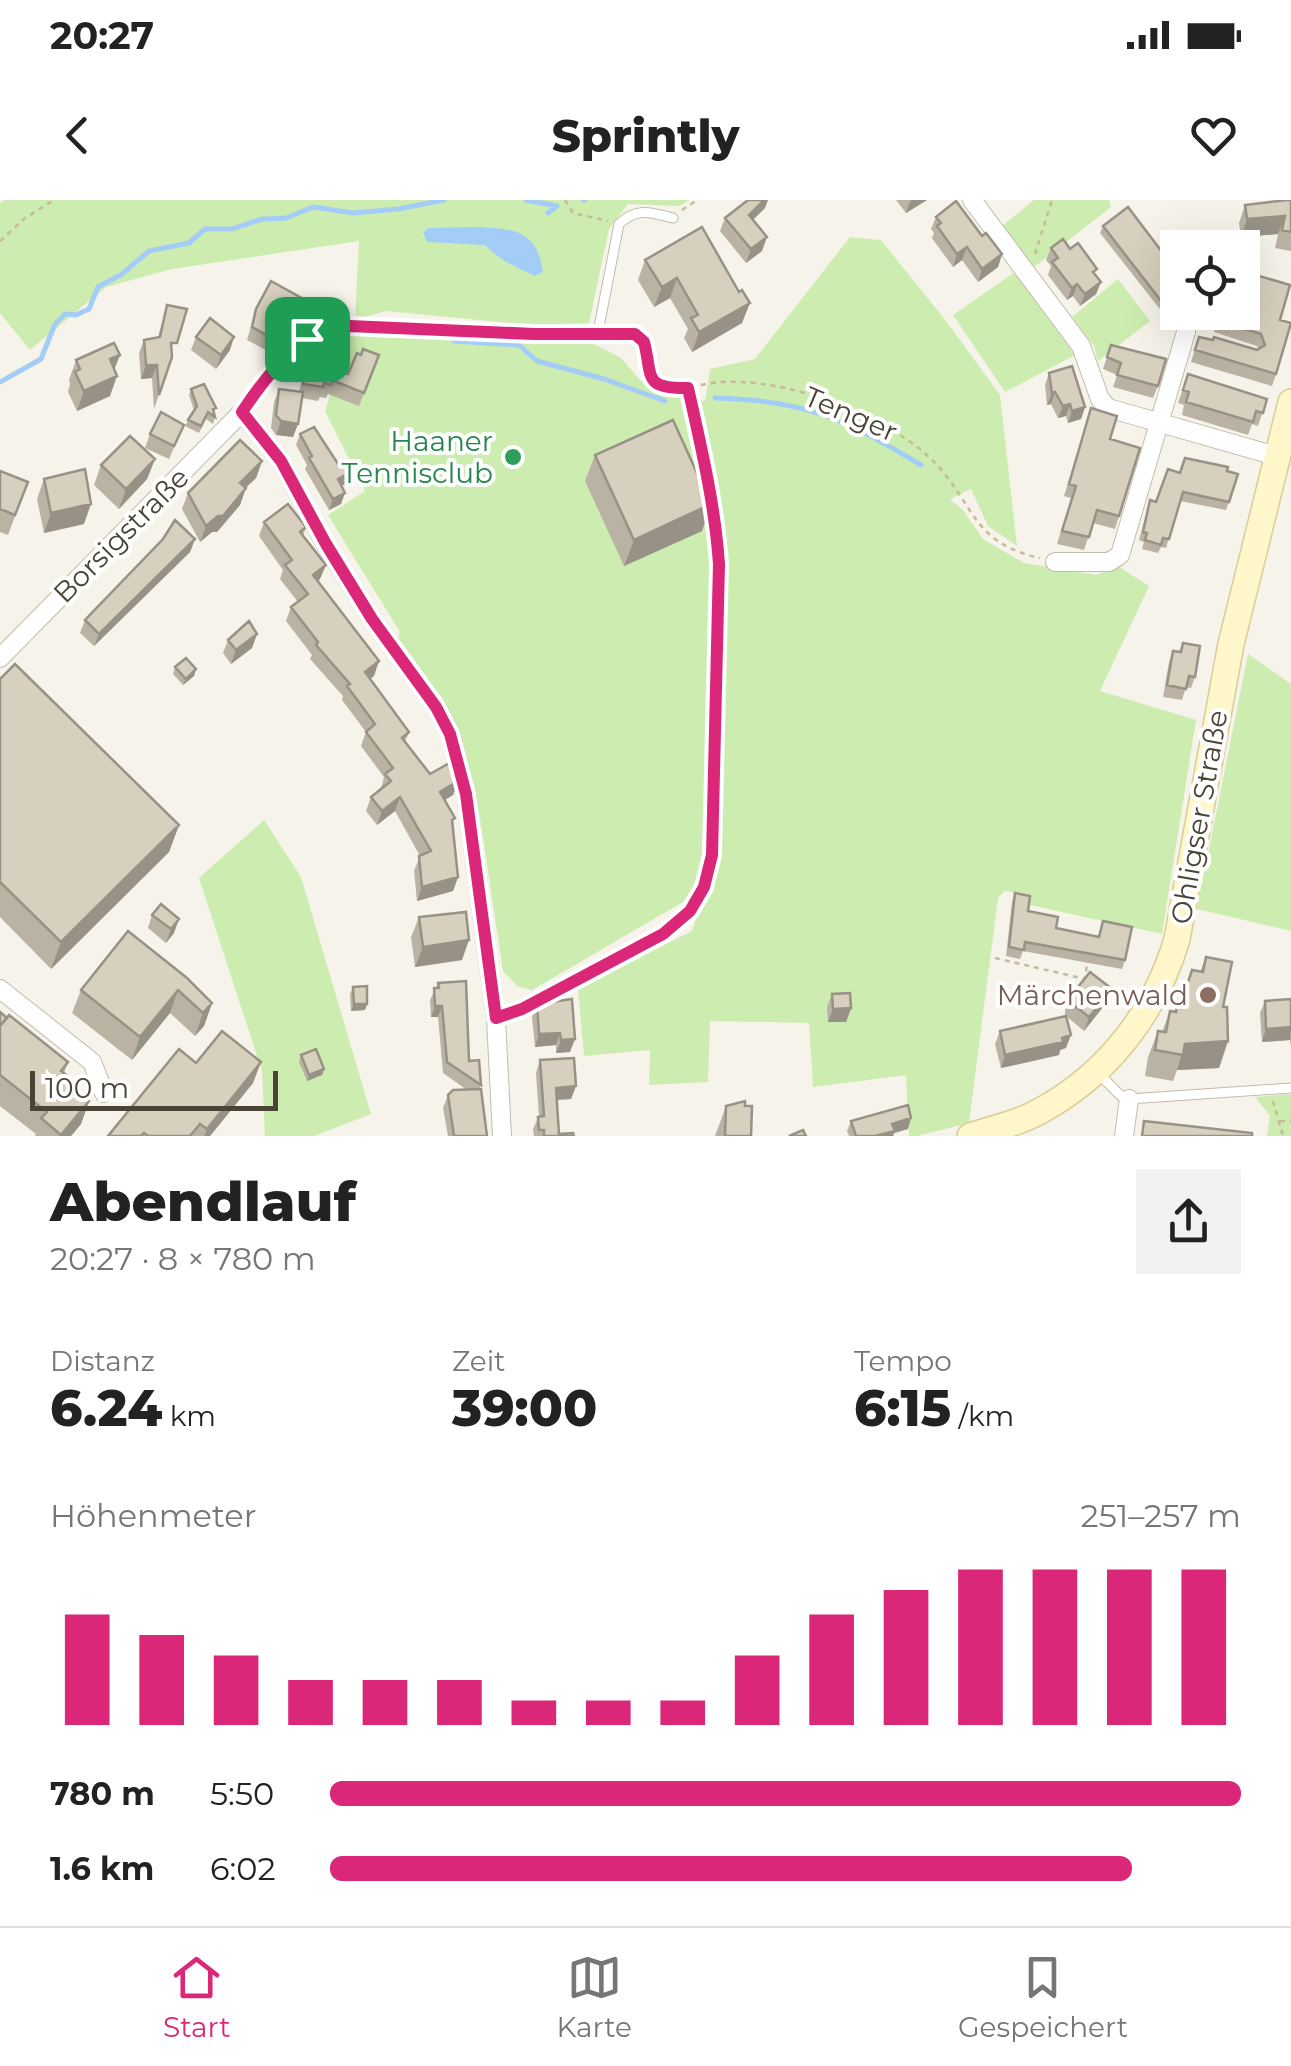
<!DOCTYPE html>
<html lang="de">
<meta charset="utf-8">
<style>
:root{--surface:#fff;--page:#f2f2f2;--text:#222;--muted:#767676;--line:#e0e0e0;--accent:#db2777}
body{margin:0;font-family:Montserrat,sans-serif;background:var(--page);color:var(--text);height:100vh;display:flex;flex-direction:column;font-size:38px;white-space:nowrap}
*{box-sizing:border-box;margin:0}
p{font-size:32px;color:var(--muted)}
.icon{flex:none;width:55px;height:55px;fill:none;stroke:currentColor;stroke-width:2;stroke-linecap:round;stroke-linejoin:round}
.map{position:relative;height:936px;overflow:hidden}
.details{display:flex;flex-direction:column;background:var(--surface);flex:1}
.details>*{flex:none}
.controls{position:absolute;left:1160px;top:30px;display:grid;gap:20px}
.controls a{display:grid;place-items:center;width:100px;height:100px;border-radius:0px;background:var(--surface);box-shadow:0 10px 40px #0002;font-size:50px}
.scale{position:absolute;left:30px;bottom:25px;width:248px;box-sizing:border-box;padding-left:10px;border:5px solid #4a4437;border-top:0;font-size:28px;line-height:35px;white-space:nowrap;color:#4a4437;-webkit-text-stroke:8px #fff;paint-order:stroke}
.pin{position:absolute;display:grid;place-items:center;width:85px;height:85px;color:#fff;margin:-42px;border-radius:20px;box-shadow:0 5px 15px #0006}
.round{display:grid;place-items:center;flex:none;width:105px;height:105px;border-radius:0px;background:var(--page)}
.headline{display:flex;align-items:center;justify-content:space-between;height:170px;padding:0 50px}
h1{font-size:55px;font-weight:800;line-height:75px}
.stats{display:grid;grid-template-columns:repeat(3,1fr);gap:15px;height:170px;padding:10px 50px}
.stats div{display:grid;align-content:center}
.stats b{font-size:50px;font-weight:800}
.stats small{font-size:28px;font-weight:400}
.stats p{font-size:28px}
.chart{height:280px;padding:20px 50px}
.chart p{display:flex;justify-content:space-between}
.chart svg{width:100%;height:180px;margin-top:10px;stroke:var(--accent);stroke-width:6}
ul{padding:0 50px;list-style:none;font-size:32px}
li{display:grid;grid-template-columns:160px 120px 1fr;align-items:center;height:75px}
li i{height:25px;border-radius:12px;background:var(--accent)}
.status{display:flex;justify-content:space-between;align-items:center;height:70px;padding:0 50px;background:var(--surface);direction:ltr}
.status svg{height:28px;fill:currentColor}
header{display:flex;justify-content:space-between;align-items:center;height:130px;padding:0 50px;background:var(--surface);font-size:45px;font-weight:800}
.tabs{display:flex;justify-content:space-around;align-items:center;height:140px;border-top:2px solid var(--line);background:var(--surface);font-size:28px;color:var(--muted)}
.tabs a{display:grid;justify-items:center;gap:5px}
.tabs .selected{color:var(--accent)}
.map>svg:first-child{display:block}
.green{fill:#cdecb0}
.water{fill:#a3cdf6}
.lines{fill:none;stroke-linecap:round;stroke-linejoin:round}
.stream{stroke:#a3cdf6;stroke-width:5}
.service-casing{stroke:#c2bcab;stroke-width:11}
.minor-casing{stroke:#c2bcab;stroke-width:20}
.secondary-casing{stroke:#d9cc97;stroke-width:28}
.path{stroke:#c5ba9b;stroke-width:2.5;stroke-dasharray:5 5;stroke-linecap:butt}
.service{stroke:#fff;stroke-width:9}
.minor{stroke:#fff;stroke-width:18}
.secondary{stroke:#fff6ca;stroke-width:25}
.wall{fill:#bab3a3}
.shaded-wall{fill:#979285}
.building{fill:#d8d0be;stroke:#979285;stroke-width:2.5}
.route-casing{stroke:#fff;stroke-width:20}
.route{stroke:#db2777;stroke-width:12}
.leisure-dot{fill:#2e9e5b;stroke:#fff;stroke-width:4}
.education-dot{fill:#8d6e63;stroke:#fff;stroke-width:4}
.labels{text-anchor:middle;stroke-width:8;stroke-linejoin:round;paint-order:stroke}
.street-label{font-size:28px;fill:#4a4437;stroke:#fff}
.leisure-label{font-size:28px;fill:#27864d;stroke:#fff;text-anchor:end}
.education-label{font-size:28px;fill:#785e54;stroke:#fff;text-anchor:end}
</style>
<div class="status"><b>20:27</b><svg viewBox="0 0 49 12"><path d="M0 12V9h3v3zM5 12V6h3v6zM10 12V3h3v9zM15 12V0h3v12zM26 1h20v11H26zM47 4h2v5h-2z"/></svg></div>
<header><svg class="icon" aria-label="back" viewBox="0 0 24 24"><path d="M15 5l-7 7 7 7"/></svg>Sprintly<svg class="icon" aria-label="heart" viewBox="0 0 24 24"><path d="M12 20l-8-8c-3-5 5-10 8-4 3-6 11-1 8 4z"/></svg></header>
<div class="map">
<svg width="1291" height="936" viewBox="0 0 1291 936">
<rect width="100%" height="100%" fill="#f6f3ea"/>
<path class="green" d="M5 0H689L680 6 628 4 609 29 589 123 532 125 386 111 355 120 359 41 172 69 106 87 30 150 0 113V3Z
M1034 0H1109L1111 7 1034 67 1002 26Z
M850 37 881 40 946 121 1000 195 1017 346 988 326 971 289 950 299 963 310 983 339 1024 363 1096 375 1119 367 1149 386 1100 491 1196 520 1162 734 1012 701 1014 692 1004 691 998 698 969 923 917 936H909L906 875 813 887 809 823 710 821 708 882 649 885 650 850 584 856 578 789 692 731 718 657 723 353 713 354 705 658 698 682 683 702 532 790 517 786 503 771 480 618 459 534 398 438 400 432 328 315 365 291 325 211 351 131 409 137 586 140 621 158 640 180 663 196 705 201 710 169 755 159Z
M1015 72 1075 155 1005 192 953 115Z
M1118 79 1150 121 1098 161 1094 146 1072 117Z
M1248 454 1291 484V731L1197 709Z
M264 620 301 677 371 914 314 936H265L262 871 199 678Z
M1291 894V936H1267L1270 916 1255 897Z"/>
<path class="water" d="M478 27C515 29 537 30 543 72L535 76C513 65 502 62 485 45L427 42 423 33 428 28Z"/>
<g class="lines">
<path class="stream" d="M526 0 557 6
M584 0H585
M548 13 557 6
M454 141 519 145 537 161 604 179 665 201
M0 182 41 159 55 124 65 114 76 115 89 109 98 87 122 74 149 51 189 43 205 29H232L262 19 286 18 313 7 353 13 398 9 444 0
M715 198C807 200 844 219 921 265"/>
<defs>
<path id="service" d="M673 18C650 12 637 7 619 24L598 132H625L644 142C654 176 642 189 688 188
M242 212C260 185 279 156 308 138 337 121 373 126 406 128 463 131 543 143 598 132
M1098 873 1121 896 1129 899 1291 888"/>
<path id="minor" d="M972 0 1081 146 1100 199 1108 208 1276 256
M1055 362H1109L1120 355 1186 132
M0 458 242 212 281 261 326 345 372 419 436 507 450 533 466 594 496 819 502 936
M0 789 92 862 104 893
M1124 936 1129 899"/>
<path id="secondary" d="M970 936C994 928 1020 923 1042 910 1109 873 1156 811 1177 739L1231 444 1291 202"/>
</defs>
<use href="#service" class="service-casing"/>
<use href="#minor" class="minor-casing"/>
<use href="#secondary" class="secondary-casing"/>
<path class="path" d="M565 0 573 13 608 21
M682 10 697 0
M0 41 25 18 54 0
M1035 54 1052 0
M701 185C768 169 889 214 935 263 975 305 972 343 1040 358
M995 758 1085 779 1087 764
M512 813 663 734 689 711 704 687 712 655 719 364 717 331 691 203
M1273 901 1283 936
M1280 921H1291"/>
<use href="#service" class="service"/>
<use href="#minor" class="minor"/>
<use href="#secondary" class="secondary"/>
</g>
<path class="wall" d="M896 0H927L906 13Z
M1284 0H1291V51L1275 48 1278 34 1241 37 1239 23 1245 5Z
M765 8 753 20 762 51 746 63 720 31 725 18Z
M936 17 982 36 1002 54 998 67 978 82 962 60 953 67 932 38 934 33 931 29Z
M1103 26 1178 73V102L1163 113 1100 33Z
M702 27 742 123 692 152 684 138 688 129 670 98 654 107 638 80 645 60Z
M1051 48 1070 49 1101 82 1096 94 1080 106 1073 96 1067 100 1048 75 1051 66 1046 60Z
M271 81 311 119 301 133 293 129 275 155 247 140 256 109Z
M167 105 172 157 154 209 152 178 141 179 139 153 144 140 158 137Z
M1220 112H1242L1280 120 1276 174 1272 186 1191 162 1199 137 1257 150 1258 149 1257 146 1214 132Z
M196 137 230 150 216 169 191 150Z
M1111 145 1158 186 1153 198 1113 187 1117 175 1103 169Z
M120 155 114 169 110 196 77 211 68 192 70 184 69 180 76 160Z
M361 155H379L359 206 328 194 326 198 320 197 318 201 302 198 293 237 276 235 271 228 274 202 279 189 299 191 306 167 348 174Z
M1049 173 1085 207 1081 219 1068 223 1066 216 1058 218 1051 204 1047 205 1045 185Z
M1188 174 1267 199 1258 226 1252 224 1248 235 1182 215 1184 205 1178 203Z
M191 189 215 217 213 224 206 219 199 233 185 226 194 210 189 195Z
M1091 208 1110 239 1119 316 1115 329 1093 323 1084 350 1057 344 1071 298 1064 296Z
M184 225 169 259 145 248 150 234Z
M300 234 338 264 351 272 347 283 341 286V304L329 310 305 269 307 265 296 245Z
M595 255 711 304 702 331 624 366 585 281Z
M155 259 147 279 119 309 94 285 101 265Z
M262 261 256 278 245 288 240 305 217 332H212L200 342 182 309 188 293Z
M0 271 28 282 8 335 0 332Z
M1227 271 1238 274 1226 310 1180 301 1166 348 1161 347 1158 353 1142 349 1144 342 1139 340 1150 300 1156 302 1180 273Z
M44 279 84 324 44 333 37 299Z
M264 322 306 327 303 336 320 379 318 381 374 476 370 479 409 532 405 542 430 574 458 581 453 595 444 600 452 624 458 677 453 691 417 701 414 671 420 656 395 611 377 625 366 611 371 597 381 589 384 577 361 546 366 532 342 500 343 496 310 459 312 455 286 421 291 407 298 402 280 379 283 370 259 336Z
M195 339 190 352 94 446 80 433 85 420Z
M257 434 252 448 231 464 223 453 228 440Z
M1183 443 1195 477 1191 488 1186 487 1182 500 1163 497 1169 462 1173 451 1179 452Z
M175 467 196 469 194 476 183 485 173 474Z
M0 479 179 625 169 652 51 769 0 717Z
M1015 693 1028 711 1056 728 1098 737 1103 721 1125 760 1122 769 1023 751 1020 759 1006 756 1012 702Z
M152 715 174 733 166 743 148 728Z
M419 717 462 760 415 767 411 737Z
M128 731 212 803 204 826 195 836 170 813 132 860 72 813 81 790Z
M1206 757 1223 807 1228 841 1219 868 1177 870 1173 881 1145 876 1148 857 1158 831 1162 832 1170 811 1174 812 1178 800 1181 801 1192 770 1200 772Z
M438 783 481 885 479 889 487 936H448L443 908 448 895 467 890 443 873 438 817H431L430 800Z
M353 787 367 804 365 810 351 811 350 794Z
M832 794 851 808 846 822H828L827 807Z
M1070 797 1107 802 1084 831 1066 816V848L1060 850 1059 855 1001 868 995 844 1000 831 1065 816V811Z
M572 799 570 852 556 853V845L535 847 532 817 537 804Z
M1291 799V847L1290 840 1262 842 1260 813 1265 801Z
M0 812 68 862 64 873 73 880 70 886 89 901 81 924 71 936H35L36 934 0 906Z
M301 855 324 869 322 875 307 881 299 862Z
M540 860 576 886 571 899 557 900 559 934 574 936H534L533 929 539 916 536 873Z
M196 863 253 883 210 936H108Z
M726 906 751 936H715Z
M911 918 908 929 894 933 893 936H849L847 931 851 921Z"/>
<path class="shaded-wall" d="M764 0H768L765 8 744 28 749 15Z
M912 0H927L906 13 910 1Z
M1285 16 1278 34 1241 37 1247 19Z
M767 37 762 51 746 63 751 49Z
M967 47 962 60 953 67 957 54Z
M1002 54 998 67 978 82 982 69Z
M677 78 670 98 654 107 662 87Z
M1101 82 1096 94 1080 106 1085 94Z
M1077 84 1073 96 1067 100 1072 88Z
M1178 97V102L1163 113 1165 106Z
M750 103 742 123 692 152 699 132Z
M316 106 311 119 301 133 306 120Z
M298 116 293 129 275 155 279 142Z
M234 137 230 150 216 169 221 155Z
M120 155 112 175 110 159Z
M146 165H157L152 178 141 179Z
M117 176 110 196 77 211 84 191Z
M1055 192 1051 204 1047 205 1052 193Z
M1070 204 1066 216 1058 218 1063 206Z
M1085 207 1081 219 1068 223 1072 211Z
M281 221 298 224 293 237 276 235Z
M155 259 147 279 119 309 126 289Z
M262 261 256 278 234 299 240 283Z
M351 272 347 283 334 290 338 279Z
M246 288 240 305 217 332H212L200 342 206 326Z
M345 293 341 304 329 310 333 299Z
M91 304 84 324 44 333 51 313Z
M711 304 702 331 624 366 634 340Z
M195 339 190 352 94 446 99 434Z
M326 365 320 379 308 389 313 375Z
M257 434 252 448 231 464 236 450Z
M379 461 374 476 360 486 365 472Z
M196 469 194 476 183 485 186 479Z
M458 581 453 595 435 606 440 592Z
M400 597 395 611 377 625 382 611Z
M179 625 169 652 51 769 61 742Z
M458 677 453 691 417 701 422 687Z
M179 719 174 733 166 743 171 729Z
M469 740 462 760 415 767 423 747Z
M1112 789 1107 802 1084 831 1089 817Z
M178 790 170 813 132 860 140 837Z
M212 803 204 826 195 836 203 813Z
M354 804H367L365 810 351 811Z
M435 806H442L438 817H431Z
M851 808 846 822H828L833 809Z
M1291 827 1290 840 1262 842 1266 829Z
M560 833 556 845 535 847 539 834Z
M1071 835 1066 848 1060 850 1059 855 1001 868 1005 855Z
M575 839 570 852 556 853 561 840Z
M1228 841 1219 868 1177 870 1185 844Z
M261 862 253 883 210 936H204L207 929Z
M324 869 322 875 307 881 309 875Z
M576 886 571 899 552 900 556 888Z
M89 901 81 924 71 936H61Z
M911 918 908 929 894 933 893 936H875L892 924Z"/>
<path class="building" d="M748 0H764L749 15 767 37 751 49 725 18Z
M1287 0H1291V32L1282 30 1285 16 1247 19 1245 5Z
M956 1 982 36 986 33 1002 54 982 69 967 47 957 54 937 26 941 23 936 17Z
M1128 7 1178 73V97L1165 106 1103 26Z
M702 27 739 92 742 90 750 103 699 132 691 118 698 115 677 78 662 87 645 60Z
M1063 39 1070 49 1078 43 1097 69 1093 72 1101 82 1085 94 1077 84 1072 88 1052 62 1058 58 1051 48Z
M1242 71 1290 85 1280 120 1291 123 1276 174 1195 150 1199 137 1213 140 1214 137 1257 150 1265 145 1261 134 1219 121 1221 112H1242Z
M271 81 316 106 306 120 298 116 279 142 252 127 256 109Z
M167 105 187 109 177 143H171L172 157 159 195 157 165H146L144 140 160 137Z
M210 118 234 137 221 155 196 137Z
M114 143 120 155 110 159 117 176 84 191 75 172 80 169 76 160Z
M1111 145 1166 159 1158 186 1117 175 1121 163 1107 157Z
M363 149 379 155 364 193 332 180 331 185 324 183 323 187 303 184 306 167 348 174 357 153 361 155Z
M1072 166 1085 207 1072 211 1070 204 1063 206 1055 192 1052 193 1049 173Z
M1188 174 1267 199 1263 213 1256 211 1253 222 1186 202 1189 192 1183 190Z
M204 184 216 208 213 209 215 217 208 212 201 226 188 220 197 206 191 189Z
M279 189 303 192 298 224 281 221 276 215Z
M1091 208 1117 216 1110 239 1140 248 1119 316 1097 310 1089 337 1062 331 1076 286 1069 284Z
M161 212 184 225 174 246 150 234Z
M673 220 711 304 634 340 595 255Z
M314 227 338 264 345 261 351 272 338 279 345 293 333 299 309 258 312 256 300 234Z
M130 236 155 259 126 289 101 265Z
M240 240 262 261 240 283 246 288 223 316H218L206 326 188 293Z
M1185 258 1228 267 1227 271 1238 274 1229 302 1183 292 1169 339 1163 338 1161 345 1145 340 1147 333 1143 332 1150 300 1156 302 1168 269 1180 273Z
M85 269 91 304 51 313 44 279Z
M0 271 28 282 15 315 0 309Z
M288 304 306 327 300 332 326 365 313 375 379 461 365 472 409 532 402 538 430 574 453 561 458 581 440 592 455 618 452 620 458 677 422 687 419 656 431 651 400 597 382 611 371 597 391 581 385 574 393 568 366 532 375 524 347 486 350 484 316 445 318 442 291 407 308 394 285 365 292 360 264 322Z
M175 320 195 339 99 434 85 420 163 339Z
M249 421 257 434 236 450 228 440Z
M1183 443 1200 446 1195 477 1189 476 1186 489 1167 485 1173 451 1181 452Z
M186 458 196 469 186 479 175 467Z
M15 464 179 625 61 742 0 682V479Z
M1015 693 1030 696 1028 711 1058 717 1056 728 1099 737 1103 721 1132 727 1125 760 1025 742 1024 750 1009 747Z
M161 704 179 719 171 729 152 715Z
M466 712 469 740 423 747 419 717Z
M128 731 187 778 212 803 203 813 178 790 140 837 81 790Z
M1206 757 1232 762 1223 807H1227L1228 841 1185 844 1183 855 1155 850 1158 831 1166 832 1170 811 1176 812 1178 800 1182 801 1192 770 1203 772Z
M1090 772 1112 789 1089 817 1070 802V797Z
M466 781 469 861 479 860 481 885 447 862 442 806H435L434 788H439L438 783Z
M367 786V804H354L353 787Z
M850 793 851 808 833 809 832 794Z
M572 799 575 839 561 840 560 833 539 834 537 804Z
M1291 799V827L1266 829 1265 801Z
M0 812 7 818 0 826Z
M9 815 68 862 61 871 73 880 69 885 89 901 61 935 41 918 47 912 0 875V826Z
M1066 816 1071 835 1062 838 1063 842 1005 855 1000 831Z
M222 831 261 862 207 929 200 924 190 936H148L144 933 141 936H108L179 849 196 863Z
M316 849 324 869 309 875 301 855Z
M574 858 576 886 556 888 559 934 573 933 574 936H544V930H539L538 917 544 916 540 860Z
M481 889 487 936H454L448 895 453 890Z
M745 901V906H752L751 936H725L726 906Z
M908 905 911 918 892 924 895 931 875 936H856L851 921Z
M1144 921 1252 933V936H1142Z
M803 930 806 936H789Z"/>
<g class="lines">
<defs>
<path id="route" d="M349 126 534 134H635L644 142C653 176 642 189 688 188 701 246 715 305 719 364L712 655 704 687 690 711 663 734 522 809 496 818 466 594 450 534 436 507 372 419 326 344 281 261 242 212C269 172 298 133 349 126Z"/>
</defs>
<use href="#route" class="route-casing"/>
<use href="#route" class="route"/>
</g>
<circle class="leisure-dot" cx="513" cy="257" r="10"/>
<circle class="education-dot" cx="1208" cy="795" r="10"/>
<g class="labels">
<g class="street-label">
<text transform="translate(851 214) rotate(23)" y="10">Tenger</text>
<text transform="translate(121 335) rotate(-45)" y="10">Borsigstraße</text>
<text transform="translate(1199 617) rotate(-80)" y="10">Ohligser Straße</text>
</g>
<g class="leisure-label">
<text x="493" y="251">Haaner<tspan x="493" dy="32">Tennisclub</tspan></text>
</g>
<g class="education-label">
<text x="1188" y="805">Märchenwald</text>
</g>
</g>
</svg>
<div class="controls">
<a><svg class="icon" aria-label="locate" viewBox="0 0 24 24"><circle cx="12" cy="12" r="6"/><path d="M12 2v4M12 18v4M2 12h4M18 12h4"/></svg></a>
</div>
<div class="scale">100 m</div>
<div class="pin" style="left:307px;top:139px;background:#1e9e55"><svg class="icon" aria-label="arrive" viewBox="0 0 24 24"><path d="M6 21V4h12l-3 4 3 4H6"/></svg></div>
</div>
<section class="details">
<div class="headline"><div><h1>Abendlauf</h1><p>20:27 · 8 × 780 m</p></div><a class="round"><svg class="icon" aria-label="share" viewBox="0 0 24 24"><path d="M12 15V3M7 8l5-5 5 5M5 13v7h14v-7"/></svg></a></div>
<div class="stats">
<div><p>Distanz</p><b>6.24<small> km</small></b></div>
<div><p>Zeit</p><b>39:00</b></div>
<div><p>Tempo</p><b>6:15<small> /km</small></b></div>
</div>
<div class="chart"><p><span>Höhenmeter</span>251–257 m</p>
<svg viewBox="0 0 160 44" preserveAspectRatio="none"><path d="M5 44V17M15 44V22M25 44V27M35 44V33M45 44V33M55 44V33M65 44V38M75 44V38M85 44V38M95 44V27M105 44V17M115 44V11M125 44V6M135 44V6M145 44V6M155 44V6"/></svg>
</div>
<ul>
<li><b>780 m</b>5:50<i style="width:100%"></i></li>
<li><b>1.6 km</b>6:02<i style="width:88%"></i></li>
</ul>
</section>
<nav class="tabs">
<a class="selected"><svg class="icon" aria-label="home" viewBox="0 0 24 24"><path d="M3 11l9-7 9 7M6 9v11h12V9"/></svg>Start</a>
<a><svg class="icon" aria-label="map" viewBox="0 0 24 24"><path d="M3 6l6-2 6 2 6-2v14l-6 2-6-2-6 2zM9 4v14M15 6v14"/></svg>Karte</a>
<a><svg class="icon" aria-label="saved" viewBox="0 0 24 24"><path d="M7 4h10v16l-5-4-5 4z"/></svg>Gespeichert</a>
</nav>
